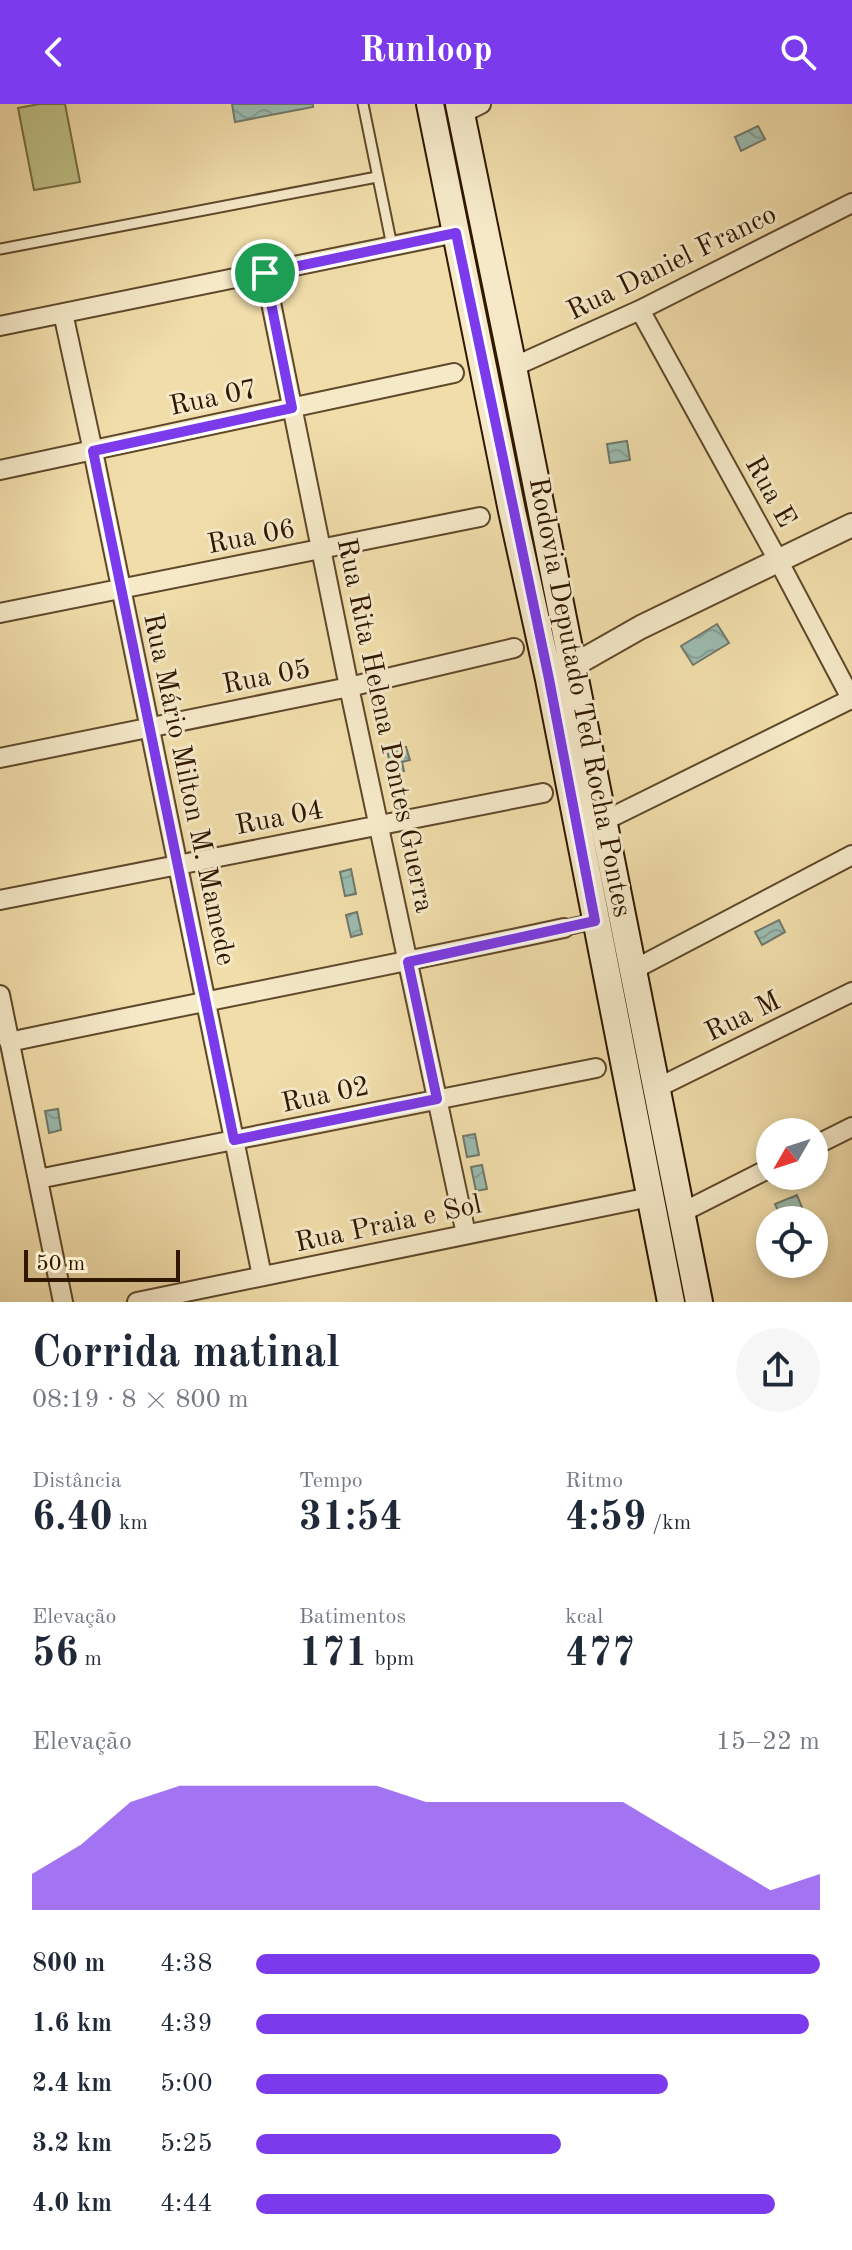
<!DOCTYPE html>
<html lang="pt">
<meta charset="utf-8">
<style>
:root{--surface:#fff;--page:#f6f6f7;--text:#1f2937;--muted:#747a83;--accent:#7c3aed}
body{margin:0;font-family:"Old Standard TT",serif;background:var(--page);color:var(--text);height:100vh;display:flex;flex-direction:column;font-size:30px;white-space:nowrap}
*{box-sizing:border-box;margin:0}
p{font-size:26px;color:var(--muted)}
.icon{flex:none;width:44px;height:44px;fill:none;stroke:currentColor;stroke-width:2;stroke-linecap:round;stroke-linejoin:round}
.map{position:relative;height:1198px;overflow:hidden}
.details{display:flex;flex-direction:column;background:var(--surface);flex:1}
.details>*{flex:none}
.needle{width:52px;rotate:231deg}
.fabs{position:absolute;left:756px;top:1014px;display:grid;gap:16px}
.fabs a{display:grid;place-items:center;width:72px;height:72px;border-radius:50%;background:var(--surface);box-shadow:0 4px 12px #0003;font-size:40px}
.scale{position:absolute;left:24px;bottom:20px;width:156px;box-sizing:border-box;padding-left:8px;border:4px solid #2f1700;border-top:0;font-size:22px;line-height:28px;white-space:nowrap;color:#2f1700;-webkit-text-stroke:6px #f5e9c8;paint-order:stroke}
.pin{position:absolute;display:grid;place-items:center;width:68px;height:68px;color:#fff;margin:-34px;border:4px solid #fff;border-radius:50%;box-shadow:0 2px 8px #0007}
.round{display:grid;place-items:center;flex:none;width:84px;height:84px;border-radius:42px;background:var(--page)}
.overview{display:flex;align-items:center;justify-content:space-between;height:136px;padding:0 32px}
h1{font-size:44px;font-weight:700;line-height:60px}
.stats{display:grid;grid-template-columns:repeat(3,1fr);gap:12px;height:136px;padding:8px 32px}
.stats div{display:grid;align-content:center}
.stats b{font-size:40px;font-weight:700}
.stats small{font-size:22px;font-weight:400}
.stats p{font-size:22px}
.chart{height:224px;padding:16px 32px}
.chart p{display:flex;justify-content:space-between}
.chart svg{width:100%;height:144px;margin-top:8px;fill:var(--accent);opacity:.7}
ul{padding:0 32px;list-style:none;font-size:26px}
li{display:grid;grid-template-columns:128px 96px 1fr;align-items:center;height:60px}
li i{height:20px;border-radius:10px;background:var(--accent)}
header{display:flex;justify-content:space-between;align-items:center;height:104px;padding:0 32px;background:var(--accent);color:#fff;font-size:36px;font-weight:700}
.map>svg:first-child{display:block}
.grass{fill:#bec085;stroke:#766c42;stroke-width:2}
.water{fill:url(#water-waves);stroke:#707969;stroke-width:2}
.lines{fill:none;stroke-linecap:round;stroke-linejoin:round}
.service-casing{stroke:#5f482a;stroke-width:13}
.pedestrian-casing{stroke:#5f482a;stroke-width:18}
.minor-casing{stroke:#5f482a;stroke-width:22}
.tertiary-casing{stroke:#5f482a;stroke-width:26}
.secondary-casing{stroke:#2f1700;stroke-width:30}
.service{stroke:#f5e9c8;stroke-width:9}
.pedestrian{stroke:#f5e9c8;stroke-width:14}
.minor{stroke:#f5e9c8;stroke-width:18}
.tertiary{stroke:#f5e9c8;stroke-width:22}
.secondary{stroke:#f5e9c8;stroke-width:26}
.route-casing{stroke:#fff;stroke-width:16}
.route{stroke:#7c3aed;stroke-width:10}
.labels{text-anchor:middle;stroke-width:6;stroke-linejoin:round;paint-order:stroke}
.street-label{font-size:28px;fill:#2f1700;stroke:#f5e9c8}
</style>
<header><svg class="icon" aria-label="back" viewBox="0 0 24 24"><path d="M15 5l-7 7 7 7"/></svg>Runloop<svg class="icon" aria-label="search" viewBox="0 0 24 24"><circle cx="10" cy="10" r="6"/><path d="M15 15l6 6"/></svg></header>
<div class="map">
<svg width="852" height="1198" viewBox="0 0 852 1198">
<defs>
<pattern id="water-waves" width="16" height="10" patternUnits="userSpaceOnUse" patternTransform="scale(2)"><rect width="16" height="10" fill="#9bbbaf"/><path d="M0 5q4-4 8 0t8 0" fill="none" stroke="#86a095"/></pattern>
</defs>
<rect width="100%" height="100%" fill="#f0ddaa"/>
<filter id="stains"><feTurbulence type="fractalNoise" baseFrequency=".0025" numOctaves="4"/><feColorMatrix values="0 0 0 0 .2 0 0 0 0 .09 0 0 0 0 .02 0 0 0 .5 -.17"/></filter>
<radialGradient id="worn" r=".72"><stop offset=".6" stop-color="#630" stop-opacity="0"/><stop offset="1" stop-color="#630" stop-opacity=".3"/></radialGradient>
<path class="grass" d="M39 0H65L80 78 34 86 18 4Z"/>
<path class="water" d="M232 0H313V3L235 18Z
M758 22 765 35 741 47 735 33Z
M627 337 630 356 610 359 607 340Z
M717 520 729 539 693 561 681 542Z
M406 643 410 656 402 658 404 667 393 670 387 647Z
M351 765 356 790 345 792 340 768Z
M357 808 362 830 351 833 346 811Z
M779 816 785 828 762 841 755 828Z
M58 1005 61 1026 49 1029 45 1007Z
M475 1030 479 1051 467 1053 463 1032Z
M482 1061 487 1085 476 1087 471 1063Z
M797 1091 807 1116H782L775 1100Z"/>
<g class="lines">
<defs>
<path id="service" d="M363 0 392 142
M0 145 377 73"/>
<path id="pedestrian" d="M564 824 595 817"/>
<path id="minor" d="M461 10 481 0
M265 169 349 583 466 1130
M640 206 779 458 852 596
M63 209 93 347 262 1172
M0 222 456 129
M513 263 640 206 852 99
M0 366 454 269
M0 509 480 413
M0 654 349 583 514 544
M604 717 851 595
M0 796 543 689
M633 866 852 751
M0 891 63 1198
M9 938C194 899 379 864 564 824
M657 984 852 888
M814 1042 852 1023
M38 1075 596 964
M681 1109 770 1064
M137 1198 650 1093"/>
<path id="tertiary" d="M560 569 641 523 852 421"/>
<path id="secondary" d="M430 0 512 407 549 575 671 1198
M459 0 513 263 699 1198"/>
</defs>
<use href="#service" class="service-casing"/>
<use href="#pedestrian" class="pedestrian-casing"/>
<use href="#minor" class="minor-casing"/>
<use href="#tertiary" class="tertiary-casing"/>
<use href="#secondary" class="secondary-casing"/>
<use href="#service" class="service"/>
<use href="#pedestrian" class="pedestrian"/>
<use href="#minor" class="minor"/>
<use href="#tertiary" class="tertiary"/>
<use href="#secondary" class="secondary"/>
</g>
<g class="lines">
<defs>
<path id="route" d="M456 129 549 575 595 817 408 858 437 995 234 1036 93 347 292 304 265 169Z"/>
</defs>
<use href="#route" class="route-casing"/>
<use href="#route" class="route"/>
</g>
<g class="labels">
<g class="street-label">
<text transform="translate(671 157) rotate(-26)" y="10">Rua Daniel Franco</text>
<text transform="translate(213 292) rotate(-12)" y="10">Rua 07</text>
<text transform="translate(772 387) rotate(61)" y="10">Rua E</text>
<text transform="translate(251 431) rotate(-11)" y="10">Rua 06</text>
<text transform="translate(266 571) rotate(-11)" y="10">Rua 05</text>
<text transform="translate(582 593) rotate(79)" y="10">Rodovia Deputado Ted Rocha Pontes</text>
<text transform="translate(387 621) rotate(78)" y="10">Rua Rita Helena Pontes Guerra</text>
<text transform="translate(191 685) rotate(78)" y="10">Rua Mário Milton M. Mamede</text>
<text transform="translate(279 712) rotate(-11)" y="10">Rua 04</text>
<text transform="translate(742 911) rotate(-26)" y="10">Rua M</text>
<text transform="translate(325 989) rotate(-12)" y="10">Rua 02</text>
<text transform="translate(388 1118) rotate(-12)" y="10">Rua Praia e Sol</text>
</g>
</g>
<rect width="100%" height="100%" filter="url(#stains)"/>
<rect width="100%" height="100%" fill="url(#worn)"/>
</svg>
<div class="fabs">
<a><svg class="needle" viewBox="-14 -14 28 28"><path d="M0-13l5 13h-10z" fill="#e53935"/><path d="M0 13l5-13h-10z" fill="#747a83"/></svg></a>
<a><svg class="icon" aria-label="locate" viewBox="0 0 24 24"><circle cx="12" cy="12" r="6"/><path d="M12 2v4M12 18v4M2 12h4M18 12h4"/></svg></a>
</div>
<div class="scale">50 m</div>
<div class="pin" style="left:265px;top:169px;background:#1e9e55"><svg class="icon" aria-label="arrive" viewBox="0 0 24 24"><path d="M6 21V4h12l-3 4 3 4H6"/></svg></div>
</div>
<section class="details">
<div class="overview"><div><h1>Corrida matinal</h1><p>08:19 · 8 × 800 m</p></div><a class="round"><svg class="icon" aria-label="share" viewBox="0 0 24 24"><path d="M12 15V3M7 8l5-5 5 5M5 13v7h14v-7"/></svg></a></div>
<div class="stats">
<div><p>Distância</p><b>6.40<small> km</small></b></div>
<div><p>Tempo</p><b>31:54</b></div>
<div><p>Ritmo</p><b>4:59<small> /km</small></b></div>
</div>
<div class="stats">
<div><p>Elevação</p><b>56<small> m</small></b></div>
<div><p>Batimentos</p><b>171<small> bpm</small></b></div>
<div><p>kcal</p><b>477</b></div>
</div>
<div class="chart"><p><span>Elevação</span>15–22 m</p>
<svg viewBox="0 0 160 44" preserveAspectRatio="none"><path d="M0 44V33L10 24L20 11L30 6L40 6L50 6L60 6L70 6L80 11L90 11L100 11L110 11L120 11L130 20L140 29L150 38L160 33V44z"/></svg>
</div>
<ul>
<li><b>800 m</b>4:38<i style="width:100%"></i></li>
<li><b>1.6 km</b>4:39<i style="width:98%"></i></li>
<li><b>2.4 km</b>5:00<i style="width:73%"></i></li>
<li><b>3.2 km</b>5:25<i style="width:54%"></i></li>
<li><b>4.0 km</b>4:44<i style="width:92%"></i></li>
</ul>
</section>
